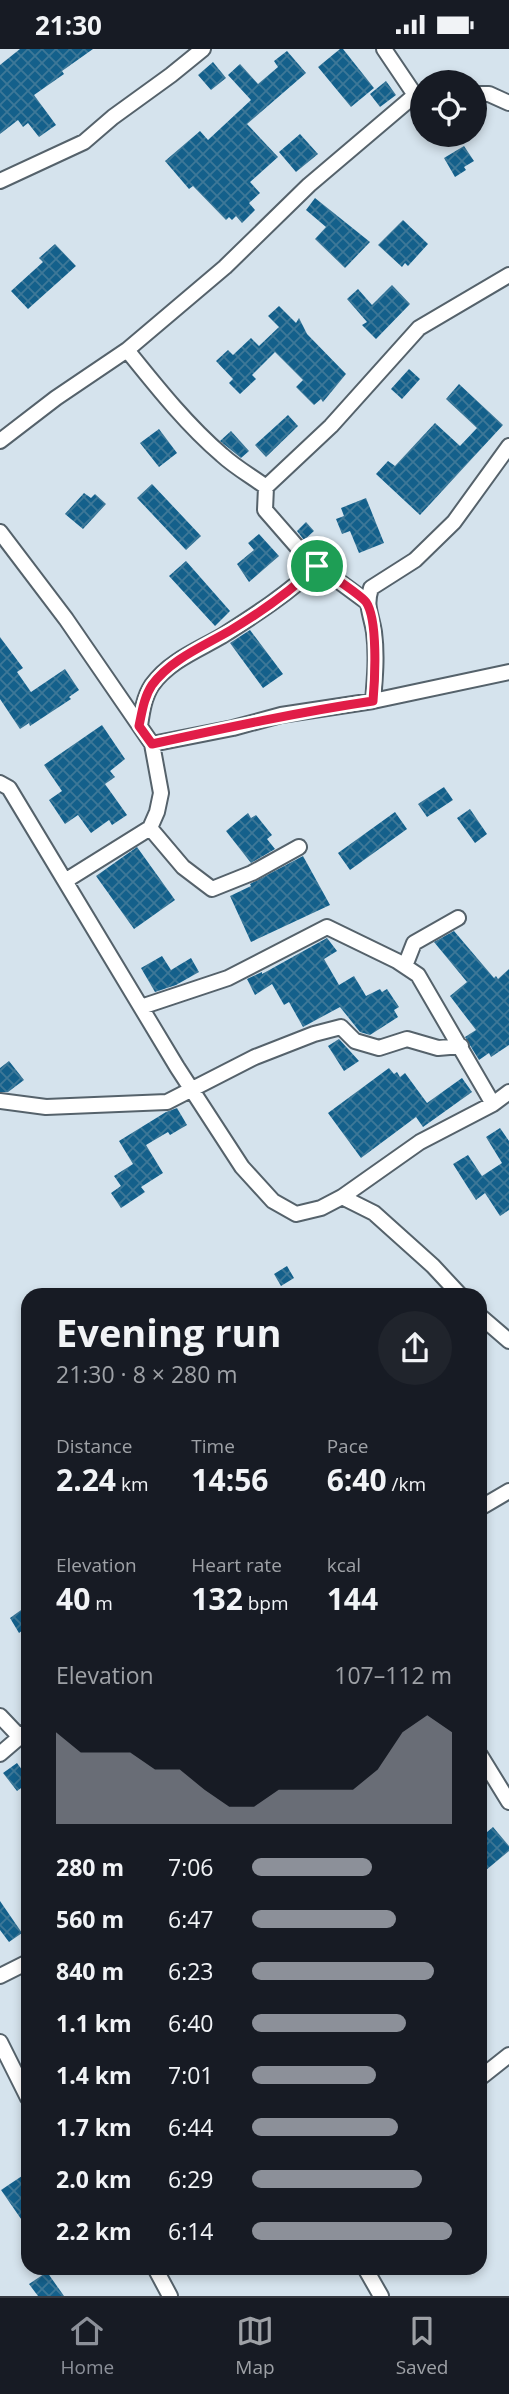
<!DOCTYPE html>
<meta charset="utf-8">
<style>
:root{--surface:#171b24;--page:#20242c;--text:#f1f3f6;--muted:#9ea1a6;--line:#363941;--accent:#8c9099}
body{margin:0;font-family:"Open Sans",sans-serif;background:var(--page);color:var(--text);height:100vh;display:flex;flex-direction:column;font-size:26px;white-space:nowrap}
*{box-sizing:border-box;margin:0}
p{font-size:23px;color:var(--muted)}
.icon{flex:none;width:38px;height:38px;fill:none;stroke:currentColor;stroke-width:2;stroke-linecap:round;stroke-linejoin:round}
.map{position:relative;flex:1;overflow:hidden}
.panel{position:absolute;left:21px;top:1239px;width:466px;height:987px;display:flex;flex-direction:column;background:var(--surface);border-radius:21px;box-shadow:0 4px 10px #0003}
.panel>*{flex:none}
.controls{position:absolute;left:410px;top:21px;display:grid;gap:14px}
.controls a{display:grid;place-items:center;width:77px;height:77px;border-radius:50%;background:var(--surface);box-shadow:0 4px 10px #0003;font-size:35px}
.pin{position:absolute;display:grid;place-items:center;width:60px;height:60px;color:#fff;margin:-30px;border:4px solid #fff;border-radius:50%;box-shadow:0 2px 7px #0007}
.round{display:grid;place-items:center;flex:none;width:74px;height:74px;border-radius:37px;background:var(--page)}
.headline{display:flex;align-items:center;justify-content:space-between;height:119px;padding:0 35px}
h1{font-size:38px;font-weight:700;line-height:52px}
.figures{display:grid;grid-template-columns:repeat(3,1fr);gap:10px;height:119px;padding:7px 35px}
.figures div{display:grid;align-content:center}
.figures b{font-size:30px;font-weight:700}
.figures small{font-size:19px;font-weight:400}
.figures p{font-size:19px}
.chart{height:196px;padding:14px 35px}
.chart p{display:flex;justify-content:space-between}
.chart svg{width:100%;height:126px;margin-top:7px;fill:var(--accent);opacity:.7}
ul{padding:0 35px;list-style:none;font-size:23px}
li{display:grid;grid-template-columns:112px 84px 1fr;align-items:center;height:52px}
li i{height:18px;border-radius:9px;background:var(--accent)}
.status{display:flex;justify-content:space-between;align-items:center;height:49px;padding:0 35px;background:var(--surface);direction:ltr}
.status svg{height:19px;fill:currentColor}
.tab-bar{display:flex;justify-content:space-around;align-items:center;height:98px;border-top:2px solid var(--line);background:var(--surface);font-size:19px;color:var(--muted)}
.tab-bar a{display:grid;justify-items:center;gap:4px}
.tab-bar .on{color:var(--accent)}
.map>svg:first-child{display:block}
.building{fill:url(#building-cross-hatch)}
.lines{fill:none;stroke-linecap:round;stroke-linejoin:round}
.street-casing{stroke:#55626b;stroke-width:18}
.street{stroke:#fff;stroke-width:14}
.route-casing{stroke:#fff;stroke-width:14}
.route{stroke:#e11d48;stroke-width:9}
</style>
<div class="status"><b>21:30</b><svg viewBox="0 0 49 12"><path d="M0 12V9h3v3zM5 12V6h3v6zM10 12V3h3v9zM15 12V0h3v12zM26 1h20v11H26zM47 4h2v5h-2z"/></svg></div>
<div class="map">
<svg width="509" height="2247" viewBox="0 0 509 2247">
<defs>
<pattern id="building-cross-hatch" width="8" height="8" patternUnits="userSpaceOnUse" patternTransform="scale(1.75)"><rect width="8" height="8" fill="#14608b"/><path d="M0 0l8 8M0 8l8-8" fill="none" stroke="#3e7898"/></pattern>
</defs>
<rect width="100%" height="100%" fill="#d5e3ed"/>
<path class="building" d="M20 0H93L62 22 64 25 34 46 56 76 39 88 28 74 23 78 18 71 0 85V16Z
M340 0H343L374 39 351 58 318 18Z
M287 2 306 24 247 75 278 108 250 133 260 144 249 154 255 161 242 174 236 167 232 171 229 168 226 171 193 137 189 140 165 112 200 82 208 91 251 51 228 26 240 15 258 35 278 18 274 12Z
M213 13 226 29 211 41 198 26Z
M386 32 396 46 380 58 370 45Z
M300 85 318 105 296 123 279 103Z
M464 97 474 112 464 118 466 121 455 128 444 109Z
M315 149 370 193 345 219 315 190 326 178 306 161Z
M403 171 428 195 408 217 405 214 402 218 378 196Z
M55 195 76 217 28 260 11 242 43 213 39 209Z
M392 236 410 255 376 290 362 276 367 273 347 250 358 240 372 256Z
M279 257 296 274 299 269 307 285 346 325 323 353 321 350 314 356 296 338 303 331 275 303 252 326 256 330 240 345 229 334 233 330 216 312 228 301 233 306 251 289 259 297 279 278 268 267Z
M409 320 420 330 402 350 391 340Z
M459 335 503 376 420 466 376 425 388 412 395 417 435 374 460 397 477 379 446 350Z
M288 366 298 377 266 408 255 396Z
M159 380 177 404 159 418 140 394Z
M231 382 249 402 241 409 220 392Z
M152 435 201 487 186 501 137 449Z
M84 444 91 449 95 445 106 455 83 480 65 465Z
M366 449 384 494 359 504 350 482 342 485 336 470 344 467 341 459Z
M306 473 314 482 304 491 297 482Z
M259 485 279 507 249 533 237 515 254 501 248 494Z
M186 512 230 562 215 577 169 527Z
M250 581 283 625 263 639 230 594Z
M0 588 23 619 17 623 31 643 65 620 79 641 69 648 71 650 30 677 29 674 20 680 0 650Z
M102 676 125 710 110 722 115 728 105 735 127 766 112 776 109 771 91 784 78 766 65 775 49 751 62 742 44 716Z
M444 738 453 751 427 768 418 755Z
M470 760 487 785 475 794 457 769Z
M395 763 407 780 350 821 338 804Z
M248 764 251 769 256 766 272 786 267 790 275 800 251 814 226 782Z
M137 798 175 851 134 880 96 827Z
M303 807 330 856 251 893 230 847 251 837 250 835Z
M454 882 494 929 496 927 498 930 509 920V996L491 1008 489 1004 479 1011 465 988 476 981 450 947 467 933 434 893Z
M327 889 337 902 324 910 339 936 354 927 366 947 380 940 382 943 387 940 399 958 394 961 398 968 370 986 360 983 340 958 303 978 289 953 284 956 272 935 255 946 247 930 262 923V925Z
M162 907 171 921 191 909 199 923 176 936 155 943 141 919Z
M339 990 359 1012 344 1022 328 997Z
M9 1012 24 1031 8 1043H0V1019Z
M389 1019 394 1025 397 1023 400 1028 405 1024 427 1054 462 1029 472 1043 423 1078 416 1068 361 1109 328 1064Z
M177 1059 187 1076 170 1086 168 1083 146 1096 163 1124 141 1138 145 1143 121 1159 111 1144 121 1137 114 1127 133 1115 119 1092 166 1063Z
M500 1079 509 1092V1161L500 1167 485 1144 476 1151 453 1115 468 1106 482 1127 502 1114 486 1088Z
M287 1217 294 1229 281 1237 274 1225Z
M28 1556V1577L19 1584 10 1569Z
M17 1714 28 1729V1734L17 1742 3 1724Z
M493 1778 509 1797V1802L480 1826V1789Z
M0 1852 22 1884 9 1893 0 1881Z
M28 2123V2180L1 2141Z
M47 2223 64 2247H38L29 2235Z"/>
<g class="lines">
<defs>
<path id="street" d="M384 0 415 46 421 45
M474 45H489L509 54
M0 132 84 93 113 68 171 26 203 0
M0 392 56 349 127 301
M266 438C251 427 235 418 222 406 186 375 156 337 127 301L225 218 309 136 415 46
M0 483 66 570 152 695 233 679 281 666 373 652 509 623
M367 553 306 508 265 461 266 438 331 377 419 279 509 226
M373 652C375 629 377 606 374 583 371 564 365 558 371 539L415 511 454 473 509 397
M140 677C142 663 144 648 152 636 169 612 198 601 222 587 255 566 289 544 317 517
M0 734 9 739 177 1018 242 1118 273 1152 296 1165 321 1159 342 1148 420 1093 493 1055 509 1043
M150 779 183 818 212 840 252 824 299 798
M65 832 150 779 157 763 161 744 152 695
M405 917 414 894 458 869
M141 958 228 929 327 878 397 912 418 926 493 1055
M0 1052 46 1058 167 1053 255 1008 314 985 341 978 355 992 379 999 407 990 438 999 461 997
M342 1148 374 1164 433 1217 460 1246
M480 1267 509 1292
M480 1459 509 1442
M0 1667 19 1687
M0 1705 28 1681
M480 1706 509 1753
M0 1927 28 1913
M0 1993 28 2049
M480 2029 509 2006
M155 2219 170 2247
M365 2219 381 2247"/>
</defs>
<use href="#street" class="street-casing"/>
<use href="#street" class="street"/>
</g>
<g class="lines">
<defs>
<path id="route" d="M317 517C326 523 361 546 366 553 378 570 375 630 373 652 299 663 225 679 152 695L139 677C142 663 144 648 152 636 171 610 204 597 231 581 261 563 292 541 317 517Z"/>
</defs>
<use href="#route" class="route-casing"/>
<use href="#route" class="route"/>
</g>
</svg>
<div class="controls">
<a><svg class="icon" aria-label="locate" viewBox="0 0 24 24"><circle cx="12" cy="12" r="6"/><path d="M12 2v4M12 18v4M2 12h4M18 12h4"/></svg></a>
</div>
<div class="pin" style="left:317px;top:517px;background:#1e9e55"><svg class="icon" aria-label="arrive" viewBox="0 0 24 24"><path d="M6 21V4h12l-3 4 3 4H6"/></svg></div>
<section class="panel">
<div class="headline"><div><h1>Evening run</h1><p>21:30 · 8 × 280 m</p></div><a class="round"><svg class="icon" aria-label="share" viewBox="0 0 24 24"><path d="M12 15V3M7 8l5-5 5 5M5 13v7h14v-7"/></svg></a></div>
<div class="figures">
<div><p>Distance</p><b>2.24<small> km</small></b></div>
<div><p>Time</p><b>14:56</b></div>
<div><p>Pace</p><b>6:40<small> /km</small></b></div>
</div>
<div class="figures">
<div><p>Elevation</p><b>40<small> m</small></b></div>
<div><p>Heart rate</p><b>132<small> bpm</small></b></div>
<div><p>kcal</p><b>144</b></div>
</div>
<div class="chart"><p><span>Elevation</span>107–112 m</p>
<svg viewBox="0 0 160 44" preserveAspectRatio="none"><path d="M0 44V12L10 19L20 19L30 19L40 25L50 25L60 32L70 38L80 38L90 32L100 32L110 32L120 32L130 25L140 12L150 6L160 12V44z"/></svg>
</div>
<ul>
<li><b>280 m</b>7:06<i style="width:60%"></i></li>
<li><b>560 m</b>6:47<i style="width:72%"></i></li>
<li><b>840 m</b>6:23<i style="width:91%"></i></li>
<li><b>1.1 km</b>6:40<i style="width:77%"></i></li>
<li><b>1.4 km</b>7:01<i style="width:62%"></i></li>
<li><b>1.7 km</b>6:44<i style="width:73%"></i></li>
<li><b>2.0 km</b>6:29<i style="width:85%"></i></li>
<li><b>2.2 km</b>6:14<i style="width:100%"></i></li>
</ul>
</section>
</div>
<nav class="tab-bar">
<a class="on"><svg class="icon" aria-label="home" viewBox="0 0 24 24"><path d="M3 11l9-7 9 7M6 9v11h12V9"/></svg>Home</a>
<a><svg class="icon" aria-label="map" viewBox="0 0 24 24"><path d="M3 6l6-2 6 2 6-2v14l-6 2-6-2-6 2zM9 4v14M15 6v14"/></svg>Map</a>
<a><svg class="icon" aria-label="saved" viewBox="0 0 24 24"><path d="M7 4h10v16l-5-4-5 4z"/></svg>Saved</a>
</nav>
